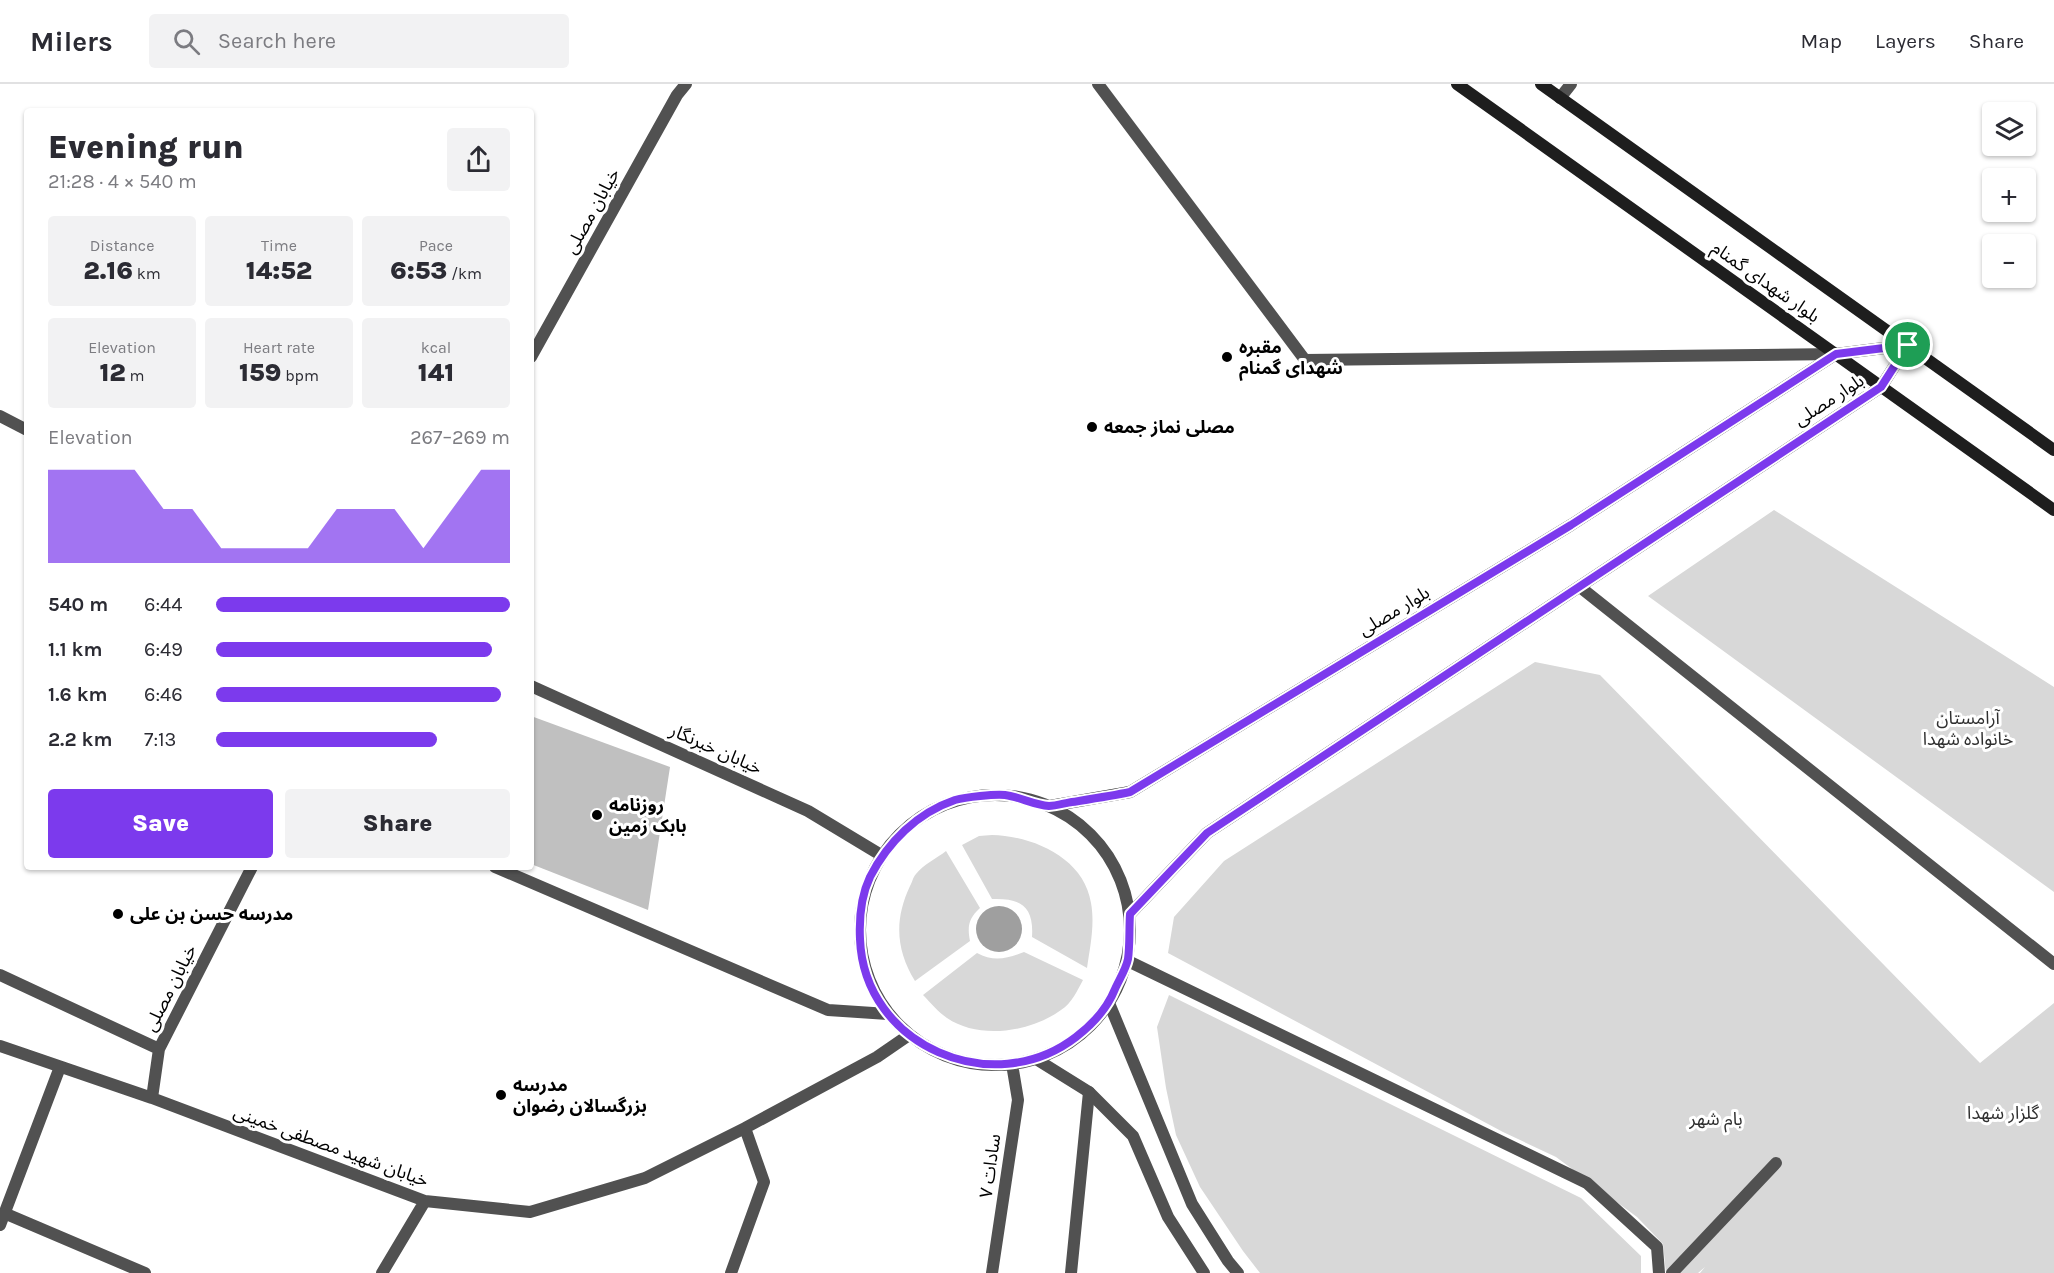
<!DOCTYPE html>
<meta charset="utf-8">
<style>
:root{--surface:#fff;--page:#f2f2f3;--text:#2b2b33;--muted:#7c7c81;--line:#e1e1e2;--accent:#7c3aed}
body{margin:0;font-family:Karla,"Noto Sans Arabic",sans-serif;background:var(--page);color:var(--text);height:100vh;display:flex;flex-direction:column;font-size:22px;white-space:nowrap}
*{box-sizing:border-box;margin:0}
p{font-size:20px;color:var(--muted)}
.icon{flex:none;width:33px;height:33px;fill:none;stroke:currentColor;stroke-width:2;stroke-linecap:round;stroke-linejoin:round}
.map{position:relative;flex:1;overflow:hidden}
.panel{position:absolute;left:24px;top:24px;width:510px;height:762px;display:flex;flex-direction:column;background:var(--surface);border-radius:6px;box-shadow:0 2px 4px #0004}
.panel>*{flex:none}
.buttons{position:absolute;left:1982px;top:18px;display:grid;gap:12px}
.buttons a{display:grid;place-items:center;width:54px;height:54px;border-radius:6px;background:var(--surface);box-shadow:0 2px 4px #0004;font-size:30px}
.pin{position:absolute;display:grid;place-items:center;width:51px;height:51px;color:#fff;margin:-26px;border:3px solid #fff;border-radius:50%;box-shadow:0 2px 6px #0007}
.round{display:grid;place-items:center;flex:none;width:63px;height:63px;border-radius:6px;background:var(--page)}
.overview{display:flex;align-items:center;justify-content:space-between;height:102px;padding:0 24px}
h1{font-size:33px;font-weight:800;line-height:45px}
.metrics{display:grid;grid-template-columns:repeat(3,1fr);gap:9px;height:102px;padding:6px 24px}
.metrics div{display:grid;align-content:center;border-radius:6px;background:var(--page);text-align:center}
.metrics b{font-size:26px;font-weight:800}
.metrics small{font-size:16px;font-weight:400}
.metrics p{font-size:16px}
.chart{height:168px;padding:12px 24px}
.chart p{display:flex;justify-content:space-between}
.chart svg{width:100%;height:108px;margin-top:6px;fill:var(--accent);opacity:.7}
.primary-button{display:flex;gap:12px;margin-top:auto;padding:12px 24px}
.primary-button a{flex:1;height:69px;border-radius:6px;background:var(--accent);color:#fff;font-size:24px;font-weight:800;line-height:69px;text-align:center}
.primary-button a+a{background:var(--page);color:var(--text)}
ul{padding:0 24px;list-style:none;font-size:20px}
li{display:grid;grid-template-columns:96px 72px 1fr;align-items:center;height:45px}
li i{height:15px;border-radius:8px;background:var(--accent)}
header{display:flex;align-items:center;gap:36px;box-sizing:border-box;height:84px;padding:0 30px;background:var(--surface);border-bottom:2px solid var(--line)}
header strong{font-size:28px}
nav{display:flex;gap:33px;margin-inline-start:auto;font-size:21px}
.search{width:420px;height:54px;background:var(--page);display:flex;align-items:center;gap:15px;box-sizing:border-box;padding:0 21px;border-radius:6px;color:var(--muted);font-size:22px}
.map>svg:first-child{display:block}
.green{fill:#d8d8d8}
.water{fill:#9f9f9f}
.building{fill:#c0c0c0}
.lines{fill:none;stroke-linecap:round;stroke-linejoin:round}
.lane{stroke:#515151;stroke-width:12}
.street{stroke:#515151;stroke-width:12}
.secondary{stroke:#1e1e1e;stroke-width:12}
.route-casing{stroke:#fff;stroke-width:12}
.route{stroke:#7c3aed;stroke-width:8}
.poi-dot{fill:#000;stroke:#fff;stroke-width:2}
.labels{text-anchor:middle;stroke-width:6;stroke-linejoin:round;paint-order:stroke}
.street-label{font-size:18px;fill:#000;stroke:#fff}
.poi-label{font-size:18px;font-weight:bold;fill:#000;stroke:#fff;text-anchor:start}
.park-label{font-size:18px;fill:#2f2f2f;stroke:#fff}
</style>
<header>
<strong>Milers</strong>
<div class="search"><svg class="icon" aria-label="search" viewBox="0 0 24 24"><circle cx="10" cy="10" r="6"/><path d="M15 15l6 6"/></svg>Search here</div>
<nav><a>Map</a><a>Layers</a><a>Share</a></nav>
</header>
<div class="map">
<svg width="2054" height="1189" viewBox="0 0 2054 1189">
<rect width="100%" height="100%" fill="#fff"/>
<path class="green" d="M1774 426 2054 603V808L1648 512Z
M1535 578 1600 591 1980 979 2054 919V1189H1700L1705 1183 1698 1189H1666L1663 1160 1637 1133 1556 1073 1503 1048 1168 869 1174 833 1224 777Z
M992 751C1033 752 1084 774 1091 819 1095 841 1090 863 1087 884L1032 853C1034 822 1021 814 992 815L962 761 979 752Z
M946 767 980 824C969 834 967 842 970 857L915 897C896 866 894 836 910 802 912 799 913 793 916 790 923 781 937 774 946 767Z
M1024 868 1083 896C1077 907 1072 919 1061 926 1031 948 979 956 947 934 938 928 931 919 923 911L977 869C993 878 1007 875 1024 868Z
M1169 911 1581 1114 1641 1172V1189H1260L1243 1167 1200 1103 1176 1051 1166 1004 1157 943Z"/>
<path class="water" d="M976 845a23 23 0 1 1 46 0a23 23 0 1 1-46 0Z"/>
<path class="building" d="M531 632 670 683 648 826 531 780Z"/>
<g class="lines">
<path class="lane" d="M1098 0 1305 276 1836 270
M0 332 27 346
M1109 919 1192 1120 1228 1177 1238 1189
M1036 975 1089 1008 1133 1052 1168 1133 1204 1189"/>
<path class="street" d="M1560 14 1571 0
M531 273 677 11 686 0
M1580 503 2054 880
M531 602 808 727 881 771
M860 846a135 135 0 1 1 270 0a135 135 0 1 1-270 0Z
M495 783 828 926 888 930
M1128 877 1587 1099 1657 1163 1659 1189
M0 891 159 965
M0 962 152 1014 425 1117 530 1128 645 1094 745 1044 877 973 909 951
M152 1014 159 965 252 783
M4 1129 145 1189
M0 1141 60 983
M382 1189 425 1117
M731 1189 764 1098 745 1044
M992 1189 1018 1016 1012 980
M1071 1189 1089 1008
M1672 1189 1776 1079"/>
<path class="secondary" d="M1457 0 2054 426
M1541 0 2054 366
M1050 722 1130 708 1571 441 1836 270 1908 261
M1130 830 1207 749 1881 303 1908 261"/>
</g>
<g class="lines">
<defs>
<path id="route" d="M1908 261 1881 303 1207 749 1130 830C1129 845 1130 861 1128 875 1126 885 1119 896 1115 905 1107 925 1093 940 1076 953 993 1017 864 962 860 855 859 834 861 812 870 793 888 758 917 729 955 716 966 713 994 710 1005 711 1020 713 1034 721 1049 722 1056 722 1065 719 1072 718 1091 715 1111 712 1130 708L1571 441 1836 270Z"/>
</defs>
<use href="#route" class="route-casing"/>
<use href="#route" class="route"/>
</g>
<g class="poi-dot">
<circle cx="1227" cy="273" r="6"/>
<circle cx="1092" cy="343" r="6"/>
<circle cx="597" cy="731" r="6"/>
<circle cx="118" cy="830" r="6"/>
<circle cx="501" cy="1011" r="6"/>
</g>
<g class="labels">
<g class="street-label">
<text transform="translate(592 127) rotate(-61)" y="6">خیابان مصلی</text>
<text transform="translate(1766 198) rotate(35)" y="6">بلوار شهدای گمنام</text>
<text transform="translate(1829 316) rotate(-33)" y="6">بلوار مصلی</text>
<text transform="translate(1394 527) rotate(-31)" y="6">بلوار مصلی</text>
<text transform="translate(716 665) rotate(24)" y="6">خیابان خبرنگار</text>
<text transform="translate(170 904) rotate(-63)" y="6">خیابان مصلی</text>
<text transform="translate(331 1062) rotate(20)" y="6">خیابان شهید مصطفی خمینی</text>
<text transform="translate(990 1082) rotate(-82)" y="6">سادات ۷</text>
</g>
<g class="poi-label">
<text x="1239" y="269">مقبره<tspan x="1239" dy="21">شهدای گمنام</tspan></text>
<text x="1104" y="349">مصلی نماز جمعه</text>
<text x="609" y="727">روزنامه<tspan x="609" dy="21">بابک زمین</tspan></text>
<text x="130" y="836">مدرسه حسن بن علی</text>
<text x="513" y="1007">مدرسه<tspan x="513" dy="21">بزرگسالان رضوان</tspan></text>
</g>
<g class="park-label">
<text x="1968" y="640">آرامستان<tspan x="1968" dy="21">خانواده شهدا</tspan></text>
<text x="2003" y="1035">گلزار شهدا</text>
<text x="1716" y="1041">بام شهر</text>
</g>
</g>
</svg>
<div class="buttons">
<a><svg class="icon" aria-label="layers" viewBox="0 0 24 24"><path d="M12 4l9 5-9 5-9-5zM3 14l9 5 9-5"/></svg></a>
<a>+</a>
<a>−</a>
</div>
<div class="pin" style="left:1908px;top:261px;background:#1e9e55"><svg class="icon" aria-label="arrive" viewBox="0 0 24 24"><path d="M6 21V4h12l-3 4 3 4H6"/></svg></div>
<section class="panel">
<div class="overview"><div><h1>Evening run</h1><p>21:28 · 4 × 540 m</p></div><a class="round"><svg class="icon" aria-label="share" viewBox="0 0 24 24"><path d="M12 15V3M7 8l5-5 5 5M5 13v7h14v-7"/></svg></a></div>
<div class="metrics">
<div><p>Distance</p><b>2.16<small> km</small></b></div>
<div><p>Time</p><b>14:52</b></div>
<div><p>Pace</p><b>6:53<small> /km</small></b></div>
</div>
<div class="metrics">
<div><p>Elevation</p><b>12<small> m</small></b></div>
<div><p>Heart rate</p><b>159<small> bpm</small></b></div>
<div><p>kcal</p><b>141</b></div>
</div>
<div class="chart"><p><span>Elevation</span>267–269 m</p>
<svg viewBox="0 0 160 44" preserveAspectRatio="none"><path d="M0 44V6L10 6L20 6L30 6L40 22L50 22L60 38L70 38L80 38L90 38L100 22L110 22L120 22L130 38L140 22L150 6L160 6V44z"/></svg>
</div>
<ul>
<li><b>540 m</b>6:44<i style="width:100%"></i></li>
<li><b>1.1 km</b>6:49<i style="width:94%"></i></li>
<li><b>1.6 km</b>6:46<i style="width:97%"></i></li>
<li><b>2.2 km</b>7:13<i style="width:75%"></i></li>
</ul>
<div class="primary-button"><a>Save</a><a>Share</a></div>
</section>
</div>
